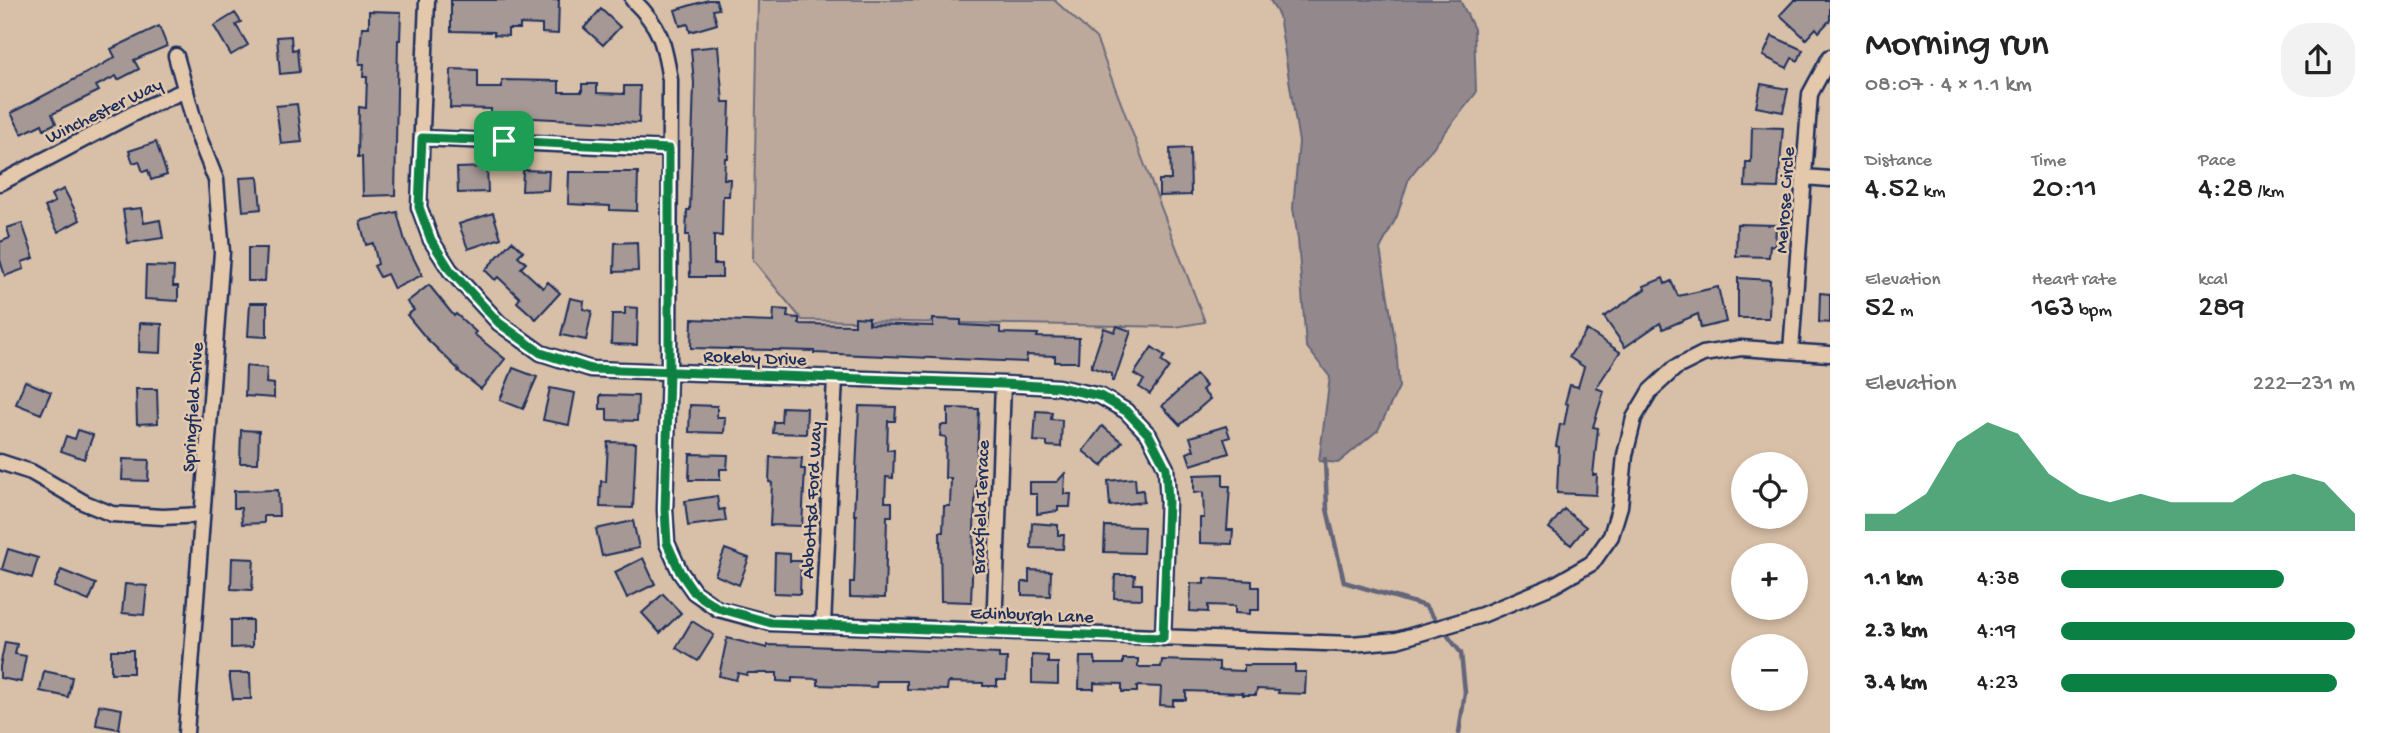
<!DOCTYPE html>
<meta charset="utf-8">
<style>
:root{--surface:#fff;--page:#f2f2f2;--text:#222;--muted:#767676;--accent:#0b8043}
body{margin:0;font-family:"Gochi Hand",sans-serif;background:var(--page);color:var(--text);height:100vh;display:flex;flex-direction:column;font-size:26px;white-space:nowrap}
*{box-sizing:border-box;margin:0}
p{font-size:23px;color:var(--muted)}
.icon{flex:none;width:38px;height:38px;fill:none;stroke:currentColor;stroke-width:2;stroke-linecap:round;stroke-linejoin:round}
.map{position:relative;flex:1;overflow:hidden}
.side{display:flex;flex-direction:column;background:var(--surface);width:560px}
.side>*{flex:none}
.fabs{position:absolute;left:1731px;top:452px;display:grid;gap:14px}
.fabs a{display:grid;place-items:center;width:77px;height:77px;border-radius:50%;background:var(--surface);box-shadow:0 4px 10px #0003;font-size:35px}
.pin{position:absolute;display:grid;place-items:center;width:60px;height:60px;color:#fff;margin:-30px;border-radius:14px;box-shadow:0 4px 10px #0006}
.round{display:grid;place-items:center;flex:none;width:74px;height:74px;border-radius:28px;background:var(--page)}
.summary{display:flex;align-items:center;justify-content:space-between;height:119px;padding:0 35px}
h1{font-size:38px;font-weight:600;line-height:52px}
.metrics{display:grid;grid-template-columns:repeat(3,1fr);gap:10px;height:119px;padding:7px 35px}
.metrics div{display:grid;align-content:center}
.metrics b{font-size:30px;font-weight:600}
.metrics small{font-size:19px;font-weight:400}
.metrics p{font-size:19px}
.chart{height:196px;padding:14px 35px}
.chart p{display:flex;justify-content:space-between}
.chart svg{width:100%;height:126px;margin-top:7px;fill:var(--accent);opacity:.7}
ul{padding:0 35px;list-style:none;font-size:23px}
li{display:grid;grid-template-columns:112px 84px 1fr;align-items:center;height:52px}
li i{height:18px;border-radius:9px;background:var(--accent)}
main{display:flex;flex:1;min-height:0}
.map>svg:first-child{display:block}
.green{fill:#bca99c;stroke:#6c6c7d;stroke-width:2}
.water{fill:#93898d;stroke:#63657a;stroke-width:2}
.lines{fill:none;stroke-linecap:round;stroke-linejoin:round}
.stream{stroke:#63657a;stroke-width:4.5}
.building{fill:#a69894;stroke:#1b2f5e;stroke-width:2}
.minor-casing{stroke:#1b2f5e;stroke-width:19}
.minor{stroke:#e4c8ac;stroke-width:14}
.route-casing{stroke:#fff;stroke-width:14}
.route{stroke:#0b8043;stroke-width:9}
.labels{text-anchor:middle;stroke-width:5;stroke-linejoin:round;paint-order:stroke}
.street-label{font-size:19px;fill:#1b2f5e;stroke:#e4c8ac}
</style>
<main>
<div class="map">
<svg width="1830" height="733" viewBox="0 0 1830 733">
<rect width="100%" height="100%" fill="#d8bfa7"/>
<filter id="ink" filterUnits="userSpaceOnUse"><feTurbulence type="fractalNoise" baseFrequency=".0143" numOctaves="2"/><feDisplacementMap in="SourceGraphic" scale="14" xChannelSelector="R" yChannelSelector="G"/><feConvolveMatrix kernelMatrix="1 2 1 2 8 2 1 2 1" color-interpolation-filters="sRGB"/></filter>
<g filter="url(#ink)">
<path class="green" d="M758 0H1054L1096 38 1205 322 1175 327 802 320 753 260Z"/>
<path class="water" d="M1270 0H1460L1474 29 1476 93 1409 178 1397 216 1380 249 1396 346 1399 387 1378 430 1338 463 1319 461 1330 377 1306 346 1298 239 1293 208 1299 142 1279 16Z"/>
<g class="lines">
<path class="stream" d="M1325 459 1327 509 1344 582 1425 606 1461 653 1465 692 1459 733"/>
</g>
<path class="building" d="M451 0H559L558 34 542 33V25L520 24V29H508V36L494 35V32L451 31Z
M708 0H716L719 9 713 10 717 24 690 32 688 24 680 26 675 10Z
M1794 0H1830V20L1819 32 1816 28 1806 39 1780 15Z
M601 9 620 27 603 45 584 28Z
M369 11 401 12 400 40H398L395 195 363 196 362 157H358L359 107 366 108 367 77H363L364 64H359L360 52 362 27H369Z
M235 13 241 22 236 25 248 45 231 55 214 26Z
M159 26 167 46 134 60 139 69 118 80 116 76 96 86 99 91 52 114 56 123 44 129 42 124 22 134 11 113 98 67 115 57 111 49Z
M291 36 292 50 297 49 299 72 280 74 277 37Z
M1772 36 1803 50 1798 61 1792 58 1787 68 1763 56Z
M718 46 723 102H730L728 158H725L724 179H730L729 196H723L722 236 714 235V264H722V277H690L689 235H686L687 210H690L694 83 691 49Z
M451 69 478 70V88H502V80L559 81V92H582V84H597V93L624 94V86H640L639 123 491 116V109L450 108Z
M1761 84 1788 89 1783 112 1756 107Z
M297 104 302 142 281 144 276 106Z
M1752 127 1783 128 1778 188 1745 187 1746 162H1751Z
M156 142 167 175 151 180 148 170 143 172 139 161 133 163 129 151Z
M1190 148 1191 195 1159 196V180H1171L1170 149Z
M487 167 488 192 458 193 457 168Z
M523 170 549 171 548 190 522 191Z
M569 172H638L637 211 610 210V206L568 204Z
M258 177 261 209 243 211 240 178Z
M64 189 80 220 58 232 45 207 55 202 51 195Z
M141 208 144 223 160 220 163 238 128 243 123 210Z
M397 212 405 241 422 275 394 289 387 274 380 277 374 266 378 264 373 243 366 245 360 221Z
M493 213 501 238 468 249 459 224Z
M22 223 34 258 22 262 24 269 5 276 0 260V242L10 238 7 228Z
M1737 224 1776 225 1775 246 1770 245 1769 257 1736 256Z
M512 241 523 251 518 256 526 263 521 268 543 288 548 282 560 293 536 319 517 302 520 298 498 277 495 280 485 270Z
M637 242 638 271 614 272 615 243Z
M248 248H267L265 281H248Z
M146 266 174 267 173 286H178V301L145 299Z
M1663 278 1665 284 1671 281 1678 296 1718 287 1726 322 1701 328 1698 314 1663 329 1660 323 1625 347 1604 317 1645 289 1644 286Z
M1738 278 1770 280 1769 318H1738Z
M429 285 454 316 456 314 476 332 474 334 505 359 481 389 458 371 459 370 426 338 407 315 414 310 407 302Z
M1820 293 1830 294V323L1819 322Z
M570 298 584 301 583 309 592 311 586 340 561 335Z
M250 303H267V337L248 336Z
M625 307 638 308 637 345 611 344 612 314H625Z
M774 309 788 310 787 317 799 318V324L855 325V317L869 318V324L933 326V319L961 320V325L1000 327V333L1038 334 1037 337 1079 338 1078 362H1055V356L1027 355 1026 362 814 353V351L691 348 692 319 773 322Z
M140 323 162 324 161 353 139 352Z
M1117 326 1131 331 1114 381H1112V374L1091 367 1104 328 1115 332Z
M1587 330 1620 352 1596 388 1604 391 1593 427 1598 428 1593 475H1597L1596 495 1557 493 1559 447 1556 446 1560 424 1564 425 1568 404 1565 403 1570 385 1578 387 1584 367 1569 357Z
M1152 347 1165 356 1161 361 1169 367 1150 394 1139 387 1144 380 1134 374Z
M246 366 267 368 266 383 274 384V398L245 396Z
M513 368 537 377 523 409 500 400Z
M1196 375 1206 386 1202 390 1210 399 1180 425 1162 406Z
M25 381 51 392 41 414 16 404Z
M550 388 575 393 569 425 543 420Z
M136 389H157L158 423 137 424Z
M600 395 638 396 637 421 607 420V409H600Z
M690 405 717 406V417H725L724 433 689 432Z
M859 406 896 407 895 421H888L887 450H894L893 478 886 477 885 502H892V516H887L885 598 850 597V582H854L855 554 856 515H854Z
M782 407 807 408 806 434 773 433 774 422H781Z
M948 408 979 409 971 602 941 601 940 532H943L944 506H950L951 478H945L946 437 940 436 941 425H948Z
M1036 411 1052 412 1051 419 1062 420 1061 447 1047 446V442L1034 441Z
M1102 426 1122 442 1102 466 1083 451Z
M1226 426 1230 437 1224 439 1229 453 1191 465 1187 453 1194 450 1190 437Z
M78 430 93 435 84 459 61 451 66 436 75 439Z
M241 430 259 431 258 463H240Z
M608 442 636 443 633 508 600 507 601 481 606 482Z
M690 454 728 455 727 469H720V480H689Z
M770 457 802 458 801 469H805L802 526 770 525 772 483 769 482Z
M123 459 149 460 148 481 122 480Z
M1065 473 1064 494H1071L1070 507H1058V511L1037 514V494H1030V482H1057Z
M1223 474V486H1230L1227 530H1233L1232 544 1200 543V518H1204L1203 492 1194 493V475Z
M1135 478 1136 491 1143 490 1144 502 1110 506 1108 481Z
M278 490 279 516H264V523L242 524 241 508H234V491Z
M717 496 719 510 724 509 726 521 688 526 685 501Z
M1564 509 1586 527 1571 545 1549 528Z
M633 521 639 548 602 556 596 529Z
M1032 523 1058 525V535H1064L1063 549 1031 548Z
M1105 526 1144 527 1143 553 1104 552Z
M8 549 38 558 32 578 2 569Z
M725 549 749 558 739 585 715 575Z
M775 553 790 554V561H801L800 594 774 593Z
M232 558 254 559 252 590 231 589Z
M643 558 655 584 627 598 615 572Z
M61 570 96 584 89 601 54 587Z
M1029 570 1051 571 1050 596 1022 595V582H1029Z
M1115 575H1135L1134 584H1142V599L1114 598Z
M1204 578 1252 581V587H1259V610H1250V614L1235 613V606L1208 605V612L1190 611 1191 583 1204 584Z
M125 584 147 586 144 615 122 613Z
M663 594 681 613 660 633 642 613Z
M231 620H252V647L231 648Z
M692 621 714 635 698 661 676 648Z
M727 638 767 648V645L809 646 999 654V658H1007L1006 680H997V686H983V683L948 682 947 690 907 689V681H877L876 687 818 685V679L792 678V682L777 681V673H748L747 675 738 673 736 680 719 676Z
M5 642 17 644 15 654 26 656 21 682 0 678V666Z
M111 650H133V673H111Z
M1032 655 1048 656V663H1058V684L1032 683Z
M1080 657H1095V664H1123V659H1138V667H1161L1162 660 1219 662V670L1244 671V665H1295V672H1306L1305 694 1278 693 1279 690 1257 689 1256 695H1243V693L1186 691V700H1173V706L1160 705 1161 687 1137 686V692H1122V684L1094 683V689H1079Z
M44 671 72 677 68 697 40 691Z
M229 673H250L251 699H233Z
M99 705 122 709 119 729 96 725Z"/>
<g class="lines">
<defs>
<path id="minor" d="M427 0 419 207 431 240 450 270 499 323 541 353 591 369 1003 384 1058 387 1100 396 1126 411 1149 435 1166 468 1168 501 1163 638
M633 0C661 27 664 43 670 80L669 372 665 510 667 543 680 572 694 592 718 609 771 623 1352 644 1397 640 1482 615 1554 585 1592 563 1611 536 1620 506 1625 455 1634 418 1650 391 1675 368 1703 354 1741 348 1830 354
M176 56 198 135 216 180 222 252 186 733
M422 138 669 149
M1804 177 1830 179
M0 183 144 108 186 90
M1791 351 1810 94 1830 57
M0 462 31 472 85 503 112 514 163 517 202 515
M823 625 835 378
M994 631 1003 384"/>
</defs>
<use href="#minor" class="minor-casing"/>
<use href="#minor" class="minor"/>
</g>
</g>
<g class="lines" filter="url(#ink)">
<defs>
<path id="route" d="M504 141 669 149V372L665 510 667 543 680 572 694 592 718 608 771 623 1163 638 1168 501 1166 468 1149 435 1126 411 1100 396 1058 387 1003 384 591 369 541 353 499 323 450 270 431 240 419 207 422 138 504 141"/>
</defs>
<use href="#route" class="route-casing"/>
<use href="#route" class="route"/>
</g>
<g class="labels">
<g class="street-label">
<text transform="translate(103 109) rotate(-26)" y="7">Winchester Way</text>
<text transform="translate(1783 200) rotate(-86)" y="7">Melrose Circle</text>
<text transform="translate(755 356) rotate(2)" y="7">Rokeby Drive</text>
<text transform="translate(191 407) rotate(-86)" y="7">Springfield Drive</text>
<text transform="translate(810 500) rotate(-87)" y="7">Abbottsd Ford Way</text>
<text transform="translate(979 507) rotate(-88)" y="7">Braxfield Terrace</text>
<text transform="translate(1032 613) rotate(2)" y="7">Edinburgh Lane</text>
</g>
</g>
</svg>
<div class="fabs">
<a><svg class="icon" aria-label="locate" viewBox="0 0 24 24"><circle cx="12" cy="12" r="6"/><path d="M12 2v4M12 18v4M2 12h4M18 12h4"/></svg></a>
<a>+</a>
<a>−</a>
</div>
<div class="pin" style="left:504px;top:141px;background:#1e9e55"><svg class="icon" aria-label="arrive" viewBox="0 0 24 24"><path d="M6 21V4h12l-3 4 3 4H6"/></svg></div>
</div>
<section class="side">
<div class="summary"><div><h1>Morning run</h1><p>08:07 · 4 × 1.1 km</p></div><a class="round"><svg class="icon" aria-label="share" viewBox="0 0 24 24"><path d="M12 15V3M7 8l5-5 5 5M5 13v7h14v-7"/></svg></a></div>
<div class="metrics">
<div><p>Distance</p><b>4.52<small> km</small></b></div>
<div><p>Time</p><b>20:11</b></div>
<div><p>Pace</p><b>4:28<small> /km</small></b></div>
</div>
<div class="metrics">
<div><p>Elevation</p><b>52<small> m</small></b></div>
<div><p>Heart rate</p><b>163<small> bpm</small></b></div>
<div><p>kcal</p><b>289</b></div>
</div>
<div class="chart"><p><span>Elevation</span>222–231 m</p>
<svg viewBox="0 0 160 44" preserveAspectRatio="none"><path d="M0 44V38L10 38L20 31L30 13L40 6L50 10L60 24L70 31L80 34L90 31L100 34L110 34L120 34L130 27L140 24L150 27L160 38V44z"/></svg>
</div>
<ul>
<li><b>1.1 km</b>4:38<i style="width:76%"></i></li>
<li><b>2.3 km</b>4:19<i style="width:100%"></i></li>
<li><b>3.4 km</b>4:23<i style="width:94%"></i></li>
</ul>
</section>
</main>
